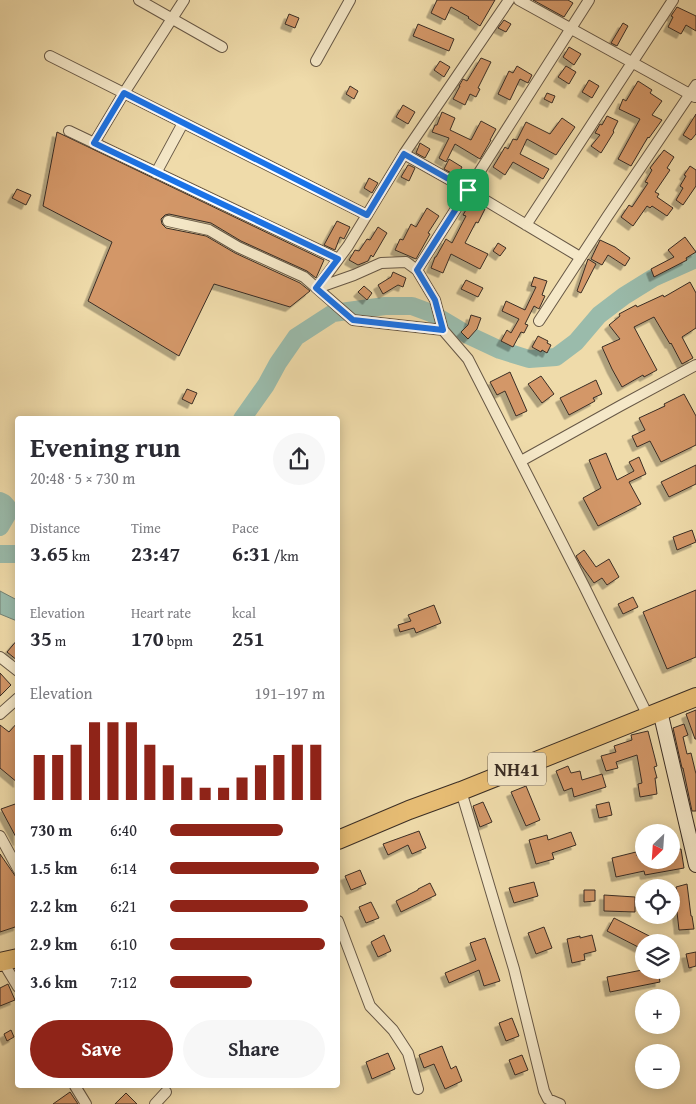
<!DOCTYPE html>
<meta charset="utf-8">
<style>
:root{--surface:#fff;--page:#f7f7f7;--text:#2b2b33;--muted:#7c7c81;--accent:#8f2418}
body{margin:0;font-family:"Gentium Book Plus",serif;background:var(--page);color:var(--text);height:100vh;display:flex;flex-direction:column;font-size:19px;white-space:nowrap}
*{box-sizing:border-box;margin:0}
p{font-size:16px;color:var(--muted)}
.icon{flex:none;width:28px;height:28px;fill:none;stroke:currentColor;stroke-width:2;stroke-linecap:round;stroke-linejoin:round}
.map{position:relative;flex:1;overflow:hidden}
.side{position:absolute;left:15px;top:416px;width:325px;height:672px;display:flex;flex-direction:column;background:var(--surface);border-radius:5px;box-shadow:0 2px 12px #0003}
.side>*{flex:none}
.needle{width:32px;rotate:205deg}
.buttons{position:absolute;left:635px;top:824px;display:grid;gap:10px}
.buttons a{display:grid;place-items:center;width:45px;height:45px;border-radius:50%;background:var(--surface);box-shadow:0 2px 12px #0003;font-size:25px}
.pin{position:absolute;display:grid;place-items:center;width:42px;height:42px;color:#fff;margin:-21px;border-radius:10px;box-shadow:0 2px 8px #0006}
.round{display:grid;place-items:center;flex:none;width:52px;height:52px;border-radius:26px;background:var(--page)}
.head{display:flex;align-items:center;justify-content:space-between;height:85px;padding:0 15px}
h1{font-size:28px;font-weight:700;line-height:38px}
.metrics{display:grid;grid-template-columns:repeat(3,1fr);gap:8px;height:85px;padding:5px 15px}
.metrics div{display:grid;align-content:center}
.metrics b{font-size:21px;font-weight:700}
.metrics small{font-size:14px;font-weight:400}
.metrics p{font-size:14px}
.chart{height:140px;padding:10px 15px}
.chart p{display:flex;justify-content:space-between}
.chart svg{width:100%;height:90px;margin-top:5px;stroke:var(--accent);stroke-width:6}
.primary-button{display:flex;gap:10px;margin-top:auto;padding:10px 15px}
.primary-button a{flex:1;height:58px;border-radius:30px;background:var(--accent);color:#fff;font-size:20px;font-weight:700;line-height:58px;text-align:center}
.primary-button a+a{background:var(--page);color:var(--text)}
ul{padding:0 15px;list-style:none;font-size:16px}
li{display:grid;grid-template-columns:80px 60px 1fr;align-items:center;height:38px}
li i{height:12px;border-radius:6px;background:var(--accent)}
.map>svg:first-child{display:block}
.water{fill:#9abbab;stroke:#748275}
.lines{fill:none;stroke-linecap:round;stroke-linejoin:round}
.river{stroke:#9abbab;stroke-width:18}
.building{fill:#d39768;stroke:#3a2d24;filter:url(#shadow)}
.street-casing{stroke:#675846;stroke-width:12}
.secondary-casing{stroke:#3a2d24;stroke-width:16}
.highway-casing{stroke:#3a2d24;stroke-width:20}
.street{stroke:#f5e8c8;stroke-width:10}
.secondary{stroke:#f5e8c8;stroke-width:14}
.highway{stroke:#e8be75;stroke-width:18}
.route-casing{stroke:#fff;stroke-width:10}
.route{stroke:#1a73e8;stroke-width:6}
.labels{text-anchor:middle;stroke-width:4;stroke-linejoin:round;paint-order:stroke}
.shield{fill:#f5e8c8;stroke:#726555;stroke-width:1}
.shield-label{font-size:19px;font-weight:bold;fill:#3a2d24}
</style>
<div class="map">
<svg width="696" height="1104" viewBox="0 0 696 1104">
<defs>
<filter id="shadow"><feDropShadow dx="-4.5" dy="4.5" stdDeviation="0" flood-color="#0004"/></filter>
</defs>
<rect width="100%" height="100%" fill="#efdbaa"/>
<filter id="stains"><feTurbulence type="fractalNoise" baseFrequency=".004" numOctaves="4"/><feColorMatrix values="0 0 0 0 .2 0 0 0 0 .09 0 0 0 0 .02 0 0 0 .5 -.17"/></filter>
<radialGradient id="worn" r=".72"><stop offset=".6" stop-color="#630" stop-opacity="0"/><stop offset="1" stop-color="#630" stop-opacity=".3"/></radialGradient>
<path class="water" d="M0 591 17 600V621L0 614Z"/>
<g class="lines">
<path class="river" d="M242 419 266 385 278 363 296 337 333 313 385 306H412L431 313 468 335 500 350 529 359 556 357 576 342 599 315 624 296 653 278 696 259
M0 501 4 503 10 510 0 527
M0 554H18"/>
</g>
<path class="building" d="M437 0H495L480 26 468 18 469 17 451 7 445 20 431 13Z
M533 0H568L573 3 564 17Z
M677 7 696 16V31L686 25 681 34 668 27 673 17 671 16Z
M289 14 299 18 295 28 285 24Z
M504 20 511 24 506 32 498 28Z
M623 23 628 26 617 46 611 43Z
M418 24 454 39 449 51 413 36Z
M569 47 581 54 574 65 563 57Z
M481 58 491 62 478 88 480 89 476 97 470 94 465 105 453 99 460 86H459L463 79 467 81Z
M440 61 450 67 444 77 434 70Z
M517 66 532 75 528 83 520 79 510 100 498 94 509 71 513 73Z
M566 66 576 72 569 84 558 77Z
M589 80 599 86 592 98 582 92Z
M638 81 652 90 650 93 662 101 652 115 662 120 649 138 648 137 631 166 618 159 640 119 619 109 623 99 626 101Z
M350 86 358 91 354 99 346 94Z
M547 93 555 96 552 103 544 99Z
M403 105 415 112 408 124 396 117Z
M442 112 455 118 450 130 471 140 481 121 496 129 490 140H491L480 159 455 144 446 162 439 158 449 138 432 132 435 125H437Z
M696 114V134L691 140 683 135Z
M607 116 618 121 613 131 614 132 601 153 591 146 600 135 595 133 600 124 602 125Z
M562 118 575 127 556 155 527 139 520 154 549 169 543 179 513 162 505 175 493 167 505 147 508 149 513 139 517 140 526 122 550 134Z
M57 132 324 260 316 278 307 271 241 241 211 223 169 214 165 215 161 219 162 224 166 228 206 236 235 253 300 283 310 291 290 307 214 284 179 356 88 301 112 242 43 206Z
M420 143 430 149 425 158 416 153Z
M664 150 674 157 667 168 670 170 655 192 659 194 657 197 673 208 667 216 652 206 650 208 647 206 633 226 621 217 629 205 632 207 648 183 645 182 652 170 650 168Z
M449 159 462 167 457 176 444 169Z
M408 165H409L415 168 409 181 401 177Z
M690 166 696 170V186L683 205 676 200 683 188 680 186 686 176 684 175Z
M369 178 378 183 372 193 364 188Z
M17 189 31 195 26 205 12 198Z
M471 201 485 209 478 223 476 222 465 243 488 254 480 269 451 254 443 273 431 268 435 257H436L446 239 452 243 466 216 463 215Z
M427 208 439 216 428 233 430 234 416 259 395 250 400 239 403 240 411 224 416 227Z
M337 221 350 227 344 239 340 237 335 250 324 245Z
M378 227 387 233 373 257 371 255 368 261 358 265 349 260 355 250 359 251 367 239 370 240Z
M685 237 696 252 686 258 687 260 654 277 651 269 674 257 668 250Z
M600 240 615 247 630 258 625 266 608 255 602 265 591 259Z
M498 243 506 248 500 256 493 251Z
M588 259 596 264 581 293 577 291Z
M393 272 406 278 403 287 398 285 383 294 378 285 391 277Z
M534 277 547 281 542 295 545 296 539 309 534 306 525 324 528 325 524 333 521 332 513 347 501 341 507 330 511 333 519 319 502 311 506 301 525 310 536 287 531 286Z
M466 280 483 288 478 297 461 289Z
M690 282 696 293V328L682 337 693 358 682 364 671 343 670 344 654 317 634 327 657 370 644 377 643 375 622 387 612 369 602 347 620 339 609 325 620 316 619 314 636 305 637 307 663 295 664 297Z
M364 286 372 293 367 300 358 292Z
M471 315 481 318 477 329 468 339 461 332 468 325Z
M538 336 548 341 547 343 551 345 547 353 542 350 541 352 532 347Z
M510 372 527 411 516 416 505 391 497 395 490 382Z
M541 376 554 394 542 403 528 384Z
M596 380 602 394 593 398 595 401 569 415 560 398Z
M187 389 197 393 192 404 182 399Z
M684 394 696 416V445L661 462 650 441 637 447 632 436 645 430 639 418 665 406 664 404Z
M606 453 617 480 634 471 629 462 639 457 646 474 629 482 641 504 598 526 583 498 601 488 589 460Z
M696 465V484L669 497 661 482Z
M692 530 696 542 677 550 673 537Z
M584 550 596 567 609 559 619 577 607 585 602 578 594 583 581 565 576 556Z
M696 590V657L667 669 643 612Z
M633 597 638 607 623 614 618 604Z
M434 605 441 623 416 633 414 628 400 632 398 625 411 621 408 615Z
M18 639V661L7 652Z
M0 673 11 685 0 696Z
M696 710V739H695L686 714Z
M18 722V783L0 768V725L9 732Z
M684 724 688 735 683 737 687 754 691 753 696 774V811H692L683 768H682L673 728Z
M648 731 657 766 654 767 657 778H655L657 794 640 797 638 784 642 783 637 755 616 762 618 768 606 771 601 756 616 752 614 746 632 740 631 735Z
M568 766 571 773 580 771 582 780 602 774 606 787 574 797 572 788 564 791 556 771Z
M526 786 540 820 526 826 511 792Z
M483 802 492 822 480 827 473 806Z
M609 802 612 815 599 818 596 805Z
M18 803V841L1 809Z
M419 831 426 848 412 854 408 845 388 855 383 844Z
M571 832 576 845 552 853 554 859 536 864 529 840 547 835 548 840Z
M681 849 684 868 645 875 644 871 616 877 612 858 636 852 637 856 644 855V860H671V850Z
M0 854 18 880V926L0 932Z
M360 870 366 884 351 890 345 876Z
M534 882 538 896 514 903 509 888Z
M430 883 436 895 401 912 396 901 418 890V889Z
M687 884 691 916H692L694 929 679 930 677 912H674L673 902 679 901 676 887Z
M584 890H595V901L584 902Z
M604 895 635 897V912L604 911Z
M371 902 379 918 366 923 359 907Z
M614 918 661 942H644V950L607 931Z
M544 927 552 948 536 954 528 933Z
M384 935 391 951 378 957 371 942Z
M592 935 596 951 584 954 585 960 572 963 567 939 580 936V938Z
M485 938 500 981 484 986 479 970 449 983 445 973 476 960 470 943Z
M696 952V966L689 968 686 954Z
M642 970H658L660 982 610 992 607 977Z
M8 984 15 1000 0 1006V988Z
M512 1018 519 1036 506 1041 499 1023Z
M11 1030 14 1037 7 1041 4 1034Z
M442 1046 451 1069 456 1066 462 1081 445 1089 434 1064 424 1068 419 1055Z
M388 1053 395 1069 372 1079 366 1062Z
M522 1055 528 1070 515 1075 509 1060Z
M70 1092 78 1104H53Z
M126 1093 137 1104H115Z"/>
<g class="lines">
<defs>
<path id="street" d="M139 0 222 47
M519 0 695 97
M50 56 367 215
M316 61 350 0
M69 131 338 259
M94 143 124 93 184 0
M404 154 468 190 580 257
M156 173 183 123
M168 221 209 230 238 247 304 277 353 320 443 330 468 359 584 586 648 716
M526 225 673 0
M417 270 589 0
M317 288 348 246 404 154 509 0
M317 288 354 275 381 263 406 262 417 270 435 300 443 330
M539 321 607 217 696 85
M521 461 620 406 696 365
M0 657 18 671
M0 714 18 698
M461 791 514 969 544 1091 548 1099 560 1104
M0 836 18 869
M338 921 370 1006 393 1030 408 1053 418 1089
M3 962 18 987
M75 1086 86 1104
M155 1104 166 1092"/>
<path id="secondary" d="M660 711 696 865"/>
<path id="highway" d="M338 840 409 810 461 791 696 697
M0 962 18 958"/>
</defs>
<use href="#street" class="street-casing"/>
<use href="#secondary" class="secondary-casing"/>
<use href="#highway" class="highway-casing"/>
<use href="#street" class="street"/>
<use href="#secondary" class="secondary"/>
<use href="#highway" class="highway"/>
</g>
<g class="lines">
<defs>
<path id="route" d="M124 93 367 215 404 154 468 190 417 270 435 300 443 330 353 320 316 288 338 259 94 143Z"/>
</defs>
<use href="#route" class="route-casing"/>
<use href="#route" class="route"/>
</g>
<g class="labels">
<rect class="shield" x="488" y="752.5" width="58" height="33" rx="4"/>
<g class="shield-label">
<text x="517" y="776">NH41</text>
</g>
</g>
<rect width="100%" height="100%" filter="url(#stains)"/>
<rect width="100%" height="100%" fill="url(#worn)"/>
</svg>
<div class="buttons">
<a><svg class="needle" viewBox="-14 -14 28 28"><path d="M0-13l5 13h-10z" fill="#e53935"/><path d="M0 13l5-13h-10z" fill="#7c7c81"/></svg></a>
<a><svg class="icon" aria-label="locate" viewBox="0 0 24 24"><circle cx="12" cy="12" r="6"/><path d="M12 2v4M12 18v4M2 12h4M18 12h4"/></svg></a>
<a><svg class="icon" aria-label="layers" viewBox="0 0 24 24"><path d="M12 4l9 5-9 5-9-5zM3 14l9 5 9-5"/></svg></a>
<a>+</a>
<a>−</a>
</div>
<div class="pin" style="left:468px;top:190px;background:#1e9e55"><svg class="icon" aria-label="arrive" viewBox="0 0 24 24"><path d="M6 21V4h12l-3 4 3 4H6"/></svg></div>
<section class="side">
<div class="head"><div><h1>Evening run</h1><p>20:48 · 5 × 730 m</p></div><a class="round"><svg class="icon" aria-label="share" viewBox="0 0 24 24"><path d="M12 15V3M7 8l5-5 5 5M5 13v7h14v-7"/></svg></a></div>
<div class="metrics">
<div><p>Distance</p><b>3.65<small> km</small></b></div>
<div><p>Time</p><b>23:47</b></div>
<div><p>Pace</p><b>6:31<small> /km</small></b></div>
</div>
<div class="metrics">
<div><p>Elevation</p><b>35<small> m</small></b></div>
<div><p>Heart rate</p><b>170<small> bpm</small></b></div>
<div><p>kcal</p><b>251</b></div>
</div>
<div class="chart"><p><span>Elevation</span>191–197 m</p>
<svg viewBox="0 0 160 44" preserveAspectRatio="none"><path d="M5 44V22M15 44V22M25 44V17M35 44V6M45 44V6M55 44V6M65 44V17M75 44V27M85 44V33M95 44V38M105 44V38M115 44V33M125 44V27M135 44V22M145 44V17M155 44V17"/></svg>
</div>
<ul>
<li><b>730 m</b>6:40<i style="width:73%"></i></li>
<li><b>1.5 km</b>6:14<i style="width:96%"></i></li>
<li><b>2.2 km</b>6:21<i style="width:89%"></i></li>
<li><b>2.9 km</b>6:10<i style="width:100%"></i></li>
<li><b>3.6 km</b>7:12<i style="width:53%"></i></li>
</ul>
<div class="primary-button"><a>Save</a><a>Share</a></div>
</section>
</div>
